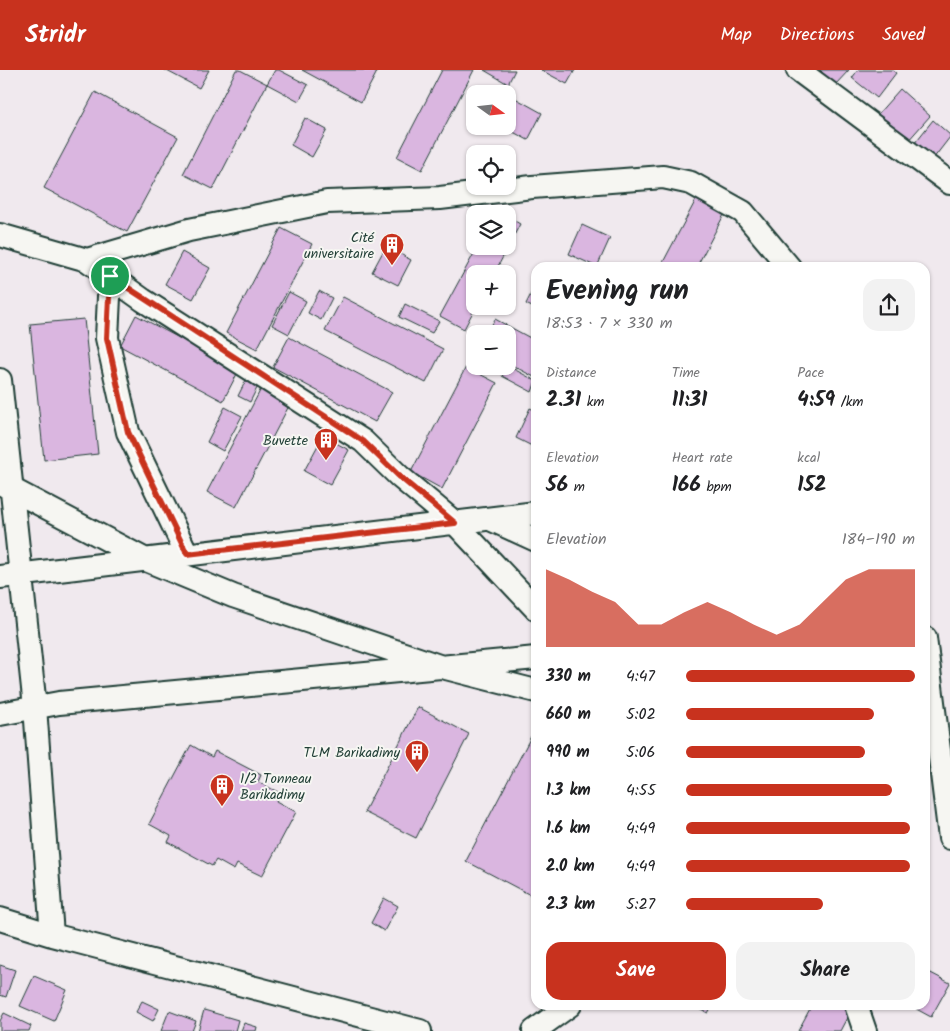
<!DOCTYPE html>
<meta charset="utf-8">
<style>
:root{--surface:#fff;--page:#f2f2f2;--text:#202124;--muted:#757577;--accent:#c8321e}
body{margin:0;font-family:Kalam,sans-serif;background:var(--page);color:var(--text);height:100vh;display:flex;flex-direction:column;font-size:19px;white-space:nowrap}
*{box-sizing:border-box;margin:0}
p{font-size:16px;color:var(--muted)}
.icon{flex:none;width:28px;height:28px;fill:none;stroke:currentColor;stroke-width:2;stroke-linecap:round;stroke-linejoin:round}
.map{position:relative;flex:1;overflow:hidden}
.panel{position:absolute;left:531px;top:192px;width:399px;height:748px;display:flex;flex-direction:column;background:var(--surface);border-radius:15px;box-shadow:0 1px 4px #0004}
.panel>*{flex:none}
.needle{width:32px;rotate:105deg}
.fabs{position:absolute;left:466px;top:15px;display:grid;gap:10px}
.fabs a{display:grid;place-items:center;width:50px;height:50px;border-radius:10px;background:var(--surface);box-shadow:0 1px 4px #0004;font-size:25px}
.pin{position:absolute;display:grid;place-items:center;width:42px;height:42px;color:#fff;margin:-21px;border:2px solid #fff;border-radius:50%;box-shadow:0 1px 5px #0007}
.round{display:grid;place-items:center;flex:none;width:52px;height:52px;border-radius:15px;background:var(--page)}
.headline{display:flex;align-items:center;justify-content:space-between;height:85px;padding:0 15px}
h1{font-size:28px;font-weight:800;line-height:38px}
.stats{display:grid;grid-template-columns:repeat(3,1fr);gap:8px;height:85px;padding:5px 15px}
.stats div{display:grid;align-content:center}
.stats b{font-size:21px;font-weight:800}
.stats small{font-size:14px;font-weight:400}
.stats p{font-size:14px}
.chart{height:140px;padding:10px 15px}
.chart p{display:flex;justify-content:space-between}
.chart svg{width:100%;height:90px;margin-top:5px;fill:var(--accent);opacity:.7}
.cta{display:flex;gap:10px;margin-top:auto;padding:10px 15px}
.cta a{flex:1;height:58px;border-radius:15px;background:var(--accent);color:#fff;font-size:20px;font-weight:800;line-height:58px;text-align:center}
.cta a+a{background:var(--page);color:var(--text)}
ul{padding:0 15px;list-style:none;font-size:16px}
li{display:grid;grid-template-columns:80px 60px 1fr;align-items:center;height:38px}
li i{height:12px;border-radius:6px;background:var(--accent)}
header{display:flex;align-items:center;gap:30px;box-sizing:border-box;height:70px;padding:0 25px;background:var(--accent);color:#fff}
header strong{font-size:24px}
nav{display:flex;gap:28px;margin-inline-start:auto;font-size:18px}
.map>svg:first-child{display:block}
.building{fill:#dab6e0;stroke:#1f3d34}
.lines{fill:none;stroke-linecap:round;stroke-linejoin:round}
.minor-casing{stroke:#1f3d34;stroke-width:26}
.minor{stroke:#f6f6f2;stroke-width:22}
.route-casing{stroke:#fff;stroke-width:10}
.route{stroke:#c8321e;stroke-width:6}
.labels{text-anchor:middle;stroke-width:4;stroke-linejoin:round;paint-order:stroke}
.poi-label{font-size:14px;fill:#1f3d34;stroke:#f6f6f2;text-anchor:end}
</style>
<header>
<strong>Stridr</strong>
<nav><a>Map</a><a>Directions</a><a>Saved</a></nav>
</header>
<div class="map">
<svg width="950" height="961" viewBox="0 0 950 961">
<rect width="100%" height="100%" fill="#f0e9ee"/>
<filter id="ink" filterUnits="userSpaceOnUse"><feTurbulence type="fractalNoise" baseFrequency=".02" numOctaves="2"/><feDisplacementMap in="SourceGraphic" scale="10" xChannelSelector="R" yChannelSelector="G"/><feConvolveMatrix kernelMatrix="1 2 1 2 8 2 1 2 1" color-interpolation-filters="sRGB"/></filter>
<g filter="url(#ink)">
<path class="building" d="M165 0H209L199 18Z
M236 0H240L267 14 213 119 183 104Z
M275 0H279L308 15 299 31 267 14Z
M302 0H373L377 2 361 32Z
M442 0H474L422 100 397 87Z
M484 0H515L508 14Z
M541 0H575L567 14Z
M820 0H849L835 15Z
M858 0H892L896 3 877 28 852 8Z
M900 19 930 46 907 72 877 45Z
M95 22 178 67 127 162 44 118Z
M515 28 542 43 528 70 502 56H508V42Z
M305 48 327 60 312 87 291 75Z
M933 50 950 65V67L933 89 914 74Z
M698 126 726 141 696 198H660Z
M508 147 520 154 494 204H475L476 236 464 259 440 246 478 176H508Z
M582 155 610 168 597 197 569 184Z
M281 158 312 174 257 279 226 263Z
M386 176 411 190 398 215 372 202Z
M182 182 210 198 193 229 165 214Z
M536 214V239L526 234Z
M319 221 332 228 321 250 308 243Z
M289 222 306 231 289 264 272 255Z
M343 227 443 279 426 313 325 261Z
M405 234 439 251 432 263 399 247Z
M136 245 239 300 223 331 120 276Z
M84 249 98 384 44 390 30 254Z
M495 249 536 271V308L508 293V264H487Z
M289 267 392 322 375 352 273 297Z
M508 296 536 311 532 322 502 306Z
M466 297 497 313 442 419 411 402Z
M248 306 260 312 250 332 238 326Z
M262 317 291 332 236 437 207 422Z
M225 337 242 346 223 381 207 372Z
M530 338 536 341V378L516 368Z
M323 366 349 380 330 415 304 401Z
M418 637 469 664 416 768 364 742Z
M536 657V828L466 791Z
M191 675 212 687 215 681 261 705 258 712 280 723 276 731 296 742 262 806 237 794 234 800 216 790 212 796 168 772 171 766 149 754Z
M384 828 398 836 384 861 371 853Z
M0 895 15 900 6 927 0 925Z
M925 900 950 913 931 947 909 935H925Z
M34 906 67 920 54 951 20 936Z
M142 931 159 939 153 951 136 942Z
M691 935H713L708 943Z
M812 935H837L850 942 840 961H798Z
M204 940 238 950 235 961H198Z
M169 941 196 951 192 961H161Z
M4 943 31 956 29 961H0V951Z
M244 953 257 957 256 961H241Z"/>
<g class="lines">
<defs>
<path id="minor" d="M798 0 950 113
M0 165 87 190 143 230 363 371 400 407 455 453 536 539
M87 190 189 160 327 132 440 128 532 117 663 107 691 113 743 142 790 198
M110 206 107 268 128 362 187 484
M0 310 35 637 52 865
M0 413 144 489 233 526 442 597 536 621
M490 449 536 470
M0 507 536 443
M925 568 950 768
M0 644 59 633 536 588
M0 849 52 865 420 961
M856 935 865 961
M534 961 570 935"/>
</defs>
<use href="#minor" class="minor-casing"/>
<use href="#minor" class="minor"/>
</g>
</g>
<g class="lines" filter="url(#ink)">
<defs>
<path id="route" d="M110 206 363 371 400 407 455 453 187 484 128 362 107 268Z"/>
</defs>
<use href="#route" class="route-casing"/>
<use href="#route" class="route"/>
</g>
<defs>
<symbol id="building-pin" viewBox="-11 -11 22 30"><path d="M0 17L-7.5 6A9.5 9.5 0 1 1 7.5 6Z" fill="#c8321e" stroke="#f6f6f2"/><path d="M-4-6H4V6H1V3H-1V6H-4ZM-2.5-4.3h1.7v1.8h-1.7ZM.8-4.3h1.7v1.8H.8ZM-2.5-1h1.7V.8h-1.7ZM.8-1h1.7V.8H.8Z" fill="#fff"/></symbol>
</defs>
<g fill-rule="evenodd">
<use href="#building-pin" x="378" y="161" width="28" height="38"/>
<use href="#building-pin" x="312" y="356" width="28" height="38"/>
<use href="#building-pin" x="403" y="668" width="28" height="38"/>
<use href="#building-pin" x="208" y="702" width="28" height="38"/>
</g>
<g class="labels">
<g class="poi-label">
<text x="374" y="172">Cité<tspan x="374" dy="16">universitaire</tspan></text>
<text x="308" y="375">Buvette</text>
<text x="400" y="687">TLM Barikadimy</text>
<text x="240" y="713" text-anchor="start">1/2 Tonneau<tspan x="240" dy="16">Barikadimy</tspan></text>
</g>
</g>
</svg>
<div class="fabs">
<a><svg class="needle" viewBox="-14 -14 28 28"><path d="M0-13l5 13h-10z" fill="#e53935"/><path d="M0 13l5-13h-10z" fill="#757577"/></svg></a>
<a><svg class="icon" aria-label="locate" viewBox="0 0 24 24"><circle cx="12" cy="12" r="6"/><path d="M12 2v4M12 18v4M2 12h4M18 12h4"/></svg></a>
<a><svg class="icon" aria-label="layers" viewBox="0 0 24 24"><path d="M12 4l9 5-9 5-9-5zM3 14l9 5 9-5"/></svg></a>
<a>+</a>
<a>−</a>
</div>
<div class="pin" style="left:110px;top:206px;background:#1e9e55"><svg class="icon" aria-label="arrive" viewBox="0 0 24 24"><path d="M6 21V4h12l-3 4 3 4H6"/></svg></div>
<section class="panel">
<div class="headline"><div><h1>Evening run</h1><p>18:53 · 7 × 330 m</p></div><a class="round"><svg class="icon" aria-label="share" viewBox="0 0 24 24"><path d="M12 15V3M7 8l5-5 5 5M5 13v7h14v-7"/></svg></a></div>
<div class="stats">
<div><p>Distance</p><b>2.31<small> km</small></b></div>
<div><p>Time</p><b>11:31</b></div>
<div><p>Pace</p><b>4:59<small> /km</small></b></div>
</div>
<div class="stats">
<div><p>Elevation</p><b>56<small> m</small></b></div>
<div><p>Heart rate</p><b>166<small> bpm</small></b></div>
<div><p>kcal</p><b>152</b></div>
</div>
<div class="chart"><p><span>Elevation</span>184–190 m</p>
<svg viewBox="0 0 160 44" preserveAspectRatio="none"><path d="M0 44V6L10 11L20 17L30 22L40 33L50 33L60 27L70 22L80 27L90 33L100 38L110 33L120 22L130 11L140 6L150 6L160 6V44z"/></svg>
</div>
<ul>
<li><b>330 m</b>4:47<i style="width:100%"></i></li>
<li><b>660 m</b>5:02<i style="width:82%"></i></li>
<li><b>990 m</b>5:06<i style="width:78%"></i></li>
<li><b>1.3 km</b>4:55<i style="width:90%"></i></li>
<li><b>1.6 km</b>4:49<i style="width:98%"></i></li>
<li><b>2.0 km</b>4:49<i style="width:98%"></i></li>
<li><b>2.3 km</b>5:27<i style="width:60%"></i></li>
</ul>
<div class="cta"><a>Save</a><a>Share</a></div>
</section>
</div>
